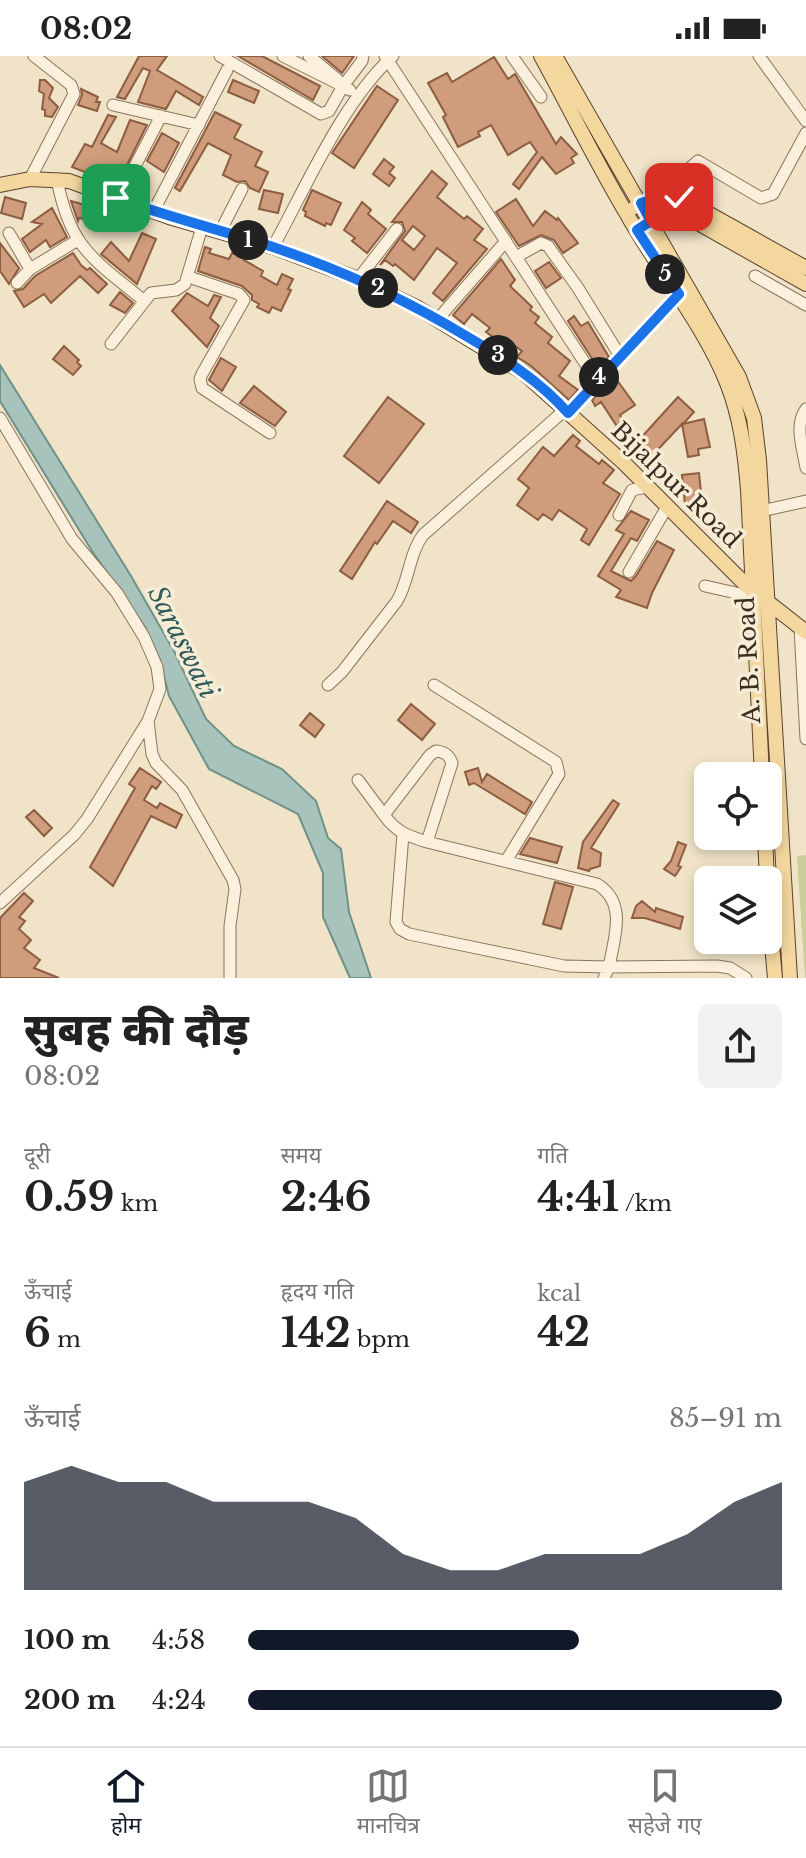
<!DOCTYPE html>
<html lang="hi">
<meta charset="utf-8">
<style>
:root{--surface:#fff;--page:#f2f2f2;--text:#222;--muted:#767676;--line:#e0e0e0;--accent:#111827}
body{margin:0;font-family:"Libre Baskerville","Noto Sans Devanagari",serif;background:var(--page);color:var(--text);height:100vh;display:flex;flex-direction:column;font-size:30px;white-space:nowrap}
*{box-sizing:border-box;margin:0}
p{font-size:26px;color:var(--muted)}
.icon{flex:none;width:44px;height:44px;fill:none;stroke:currentColor;stroke-width:2;stroke-linecap:round;stroke-linejoin:round}
.map{position:relative;height:922px;overflow:hidden}
.details{display:flex;flex-direction:column;background:var(--surface);flex:1}
.details>*{flex:none}
.buttons{position:absolute;left:694px;top:706px;display:grid;gap:16px}
.buttons a{display:grid;place-items:center;width:88px;height:88px;border-radius:12px;background:var(--surface);box-shadow:0 4px 12px #0003;font-size:40px}
.pin{position:absolute;display:grid;place-items:center;width:68px;height:68px;color:#fff;margin:-34px;border-radius:16px;box-shadow:0 4px 12px #0006}
.km{position:absolute;width:40px;height:40px;margin:-20px;border-radius:50%;background:#222;color:#fff;font-size:22px;line-height:40px;text-align:center}
.round{display:grid;place-items:center;flex:none;width:84px;height:84px;border-radius:12px;background:var(--page)}
.overview{display:flex;align-items:center;justify-content:space-between;height:136px;padding:0 24px}
h1{font-size:44px;font-weight:800;line-height:60px}
.stats{display:grid;grid-template-columns:repeat(3,1fr);gap:12px;height:136px;padding:8px 24px}
.stats div{display:grid;align-content:center}
.stats b{font-size:40px;font-weight:800}
.stats small{font-size:22px;font-weight:400}
.stats p{font-size:22px}
.chart{height:224px;padding:16px 24px}
.chart p{display:flex;justify-content:space-between}
.chart svg{width:100%;height:144px;margin-top:8px;fill:var(--accent);opacity:.7}
ul{padding:0 24px;list-style:none;font-size:26px}
li{display:grid;grid-template-columns:128px 96px 1fr;align-items:center;height:60px}
li i{height:20px;border-radius:10px;background:var(--accent)}
.status{display:flex;justify-content:space-between;align-items:center;height:56px;padding:0 40px;background:var(--surface);direction:ltr}
.status svg{height:22px;fill:currentColor}
.menu{display:flex;justify-content:space-around;align-items:center;height:112px;border-top:2px solid var(--line);background:var(--surface);font-size:22px;color:var(--muted)}
.menu a{display:grid;justify-items:center;gap:4px}
.menu .active{color:var(--accent)}
.map>svg:first-child{display:block}
.green{fill:#cacf9a}
.water{fill:#a8c3bb;stroke:#6e9289;stroke-width:2}
.building{fill:#cf9c7c;stroke:#8c5d40;stroke-width:2;fill-rule:evenodd}
.lines{fill:none;stroke-linecap:round;stroke-linejoin:round}
.minor-casing{stroke:#8c745b;stroke-width:13}
.major-casing{stroke:#5a422f;stroke-width:16}
.minor{stroke:#faf0db;stroke-width:11}
.major{stroke:#f3d79f;stroke-width:14}
.route-casing{stroke:#fff;stroke-width:16}
.route{stroke:#1a73e8;stroke-width:10}
.labels{text-anchor:middle;stroke-width:7;stroke-linejoin:round;paint-order:stroke}
.street-label{font-size:24px;fill:#3c2d1f;stroke:#f7edd7}
.water-label{font-size:26px;font-style:italic;fill:#2e5c58;stroke:#f7edd7}
</style>
<div class="status"><b>08:02</b><svg viewBox="0 0 49 12"><path d="M0 12V9h3v3zM5 12V6h3v6zM10 12V3h3v9zM15 12V0h3v12zM26 1h20v11H26zM47 4h2v5h-2z"/></svg></div>
<div class="map">
<svg width="806" height="922" viewBox="0 0 806 922">
<rect width="100%" height="100%" fill="#f0e3c7"/>
<path class="green" d="M806 799V922H805L797 800Z"/>
<path class="water" d="M0 309 131 520 174 595 206 663 234 690 282 713 316 745 328 782 341 793 349 856 371 922H350L323 861V817L298 758 209 713 169 640 160 604 145 571 92 495 0 345Z"/>
<path class="building" d="M139 0H167L157 14 203 41 199 49 176 35 166 53 138 46 150 15 143 12 125 43 117 41Z
M238 0H262L320 30 313 44Z
M322 0H354L342 17Z
M494 1 508 23 515 18 556 88 561 81 577 98 571 102 574 107 556 118 542 101 519 133 513 128 537 96 530 86 508 99 491 69 478 76 480 80 458 91 443 61 446 59 428 27 447 17 452 26Z
M40 24H45L53 32 49 42 58 51 52 61 45 60V54L42 53 44 38 39 35Z
M233 24 259 35 254 47 228 36Z
M377 30 398 44 354 112 332 97Z
M81 33 98 41 96 46H100L97 55 78 49 82 39Z
M215 56 241 69 234 82 262 96 255 110 268 116 259 136 250 132 245 125 237 126 223 119 231 99 208 87 180 135 175 132Z
M108 59 116 61 101 87 117 96 130 64 147 69 118 127 104 119 102 123 72 111 85 88 92 91Z
M162 77 179 87 164 116 147 105Z
M384 103 394 111 389 117 395 122 389 130 373 118Z
M432 115 447 128 437 141 464 163 467 160 483 173 474 184 487 193 443 245 433 237 457 207 437 192 414 224 395 208 393 210 385 204 380 209 405 175 402 166H392ZM413 170 425 180 414 194 402 184Z
M264 134 283 138 278 157 259 153Z
M312 134 341 147 331 169 326 167 325 170 305 160 306 156 303 154Z
M5 141 26 147 22 163 1 157Z
M516 143 533 170 545 155 557 164 558 162 578 187 563 197 554 184 541 179 519 190 496 156Z
M71 145 107 155 103 167 79 162 78 165Z
M362 146 371 154 368 158 386 173 367 197 352 185 355 182 344 174Z
M52 152 67 181 50 191 46 184 30 196 22 183 42 168 32 166Z
M142 177 156 183 137 228 101 198 111 186 129 205Z
M0 187 19 212 9 228 0 215Z
M205 191 211 193 209 197 229 203 232 197 245 202 244 204 263 215 261 220 277 229 282 218 293 223 288 233 291 234 281 255 272 251 269 257 257 251 259 248 252 244V239L242 230 198 215Z
M73 197 81 209 87 214 90 212 107 228 98 237 80 220 51 247 44 238 24 251 14 235 23 233 35 220Z
M501 203 515 224 510 230 532 251 530 254 539 261 535 267 552 281 548 287 570 305 559 320 578 334 569 344 531 310 517 301 522 295 508 285 505 290 486 276 490 272 472 258 464 268 453 259Z
M549 206 561 222 546 232 535 215Z
M120 236 133 247 125 257 110 249Z
M187 237 208 250 214 239 221 241 210 262 219 270 207 291 172 255Z
M574 260 581 270 588 266 609 301 598 312 568 265Z
M64 290 79 304 77 306 81 310 73 319 53 303Z
M221 302 236 311 222 335 209 324Z
M614 320 635 349 620 359 639 384 678 341 694 356 683 368 704 363 710 391 698 393 699 399 688 401 682 368 649 403 643 395 635 398 601 346 595 350 592 344Z
M254 330 286 356 275 370 240 347Z
M388 341 424 368 379 427 344 400Z
M573 379 580 385 576 390 599 408 602 404 614 414 603 427 620 438 589 489 581 484 587 473 559 454 552 464 543 458 538 464 517 449 529 432 518 423 543 391 554 400Z
M699 417 702 446 685 448 682 419Z
M387 445 418 466 411 477 393 465 377 488 375 486 352 523 340 515Z
M631 455 649 464 637 485 631 482 611 515 631 525 636 520 657 485 674 494 652 537 647 552 616 541 621 534 598 520 624 478 616 474Z
M411 648 435 668 422 684 398 664Z
M310 657 324 669 315 681 300 669Z
M140 712 161 726 156 733 152 730 144 744 157 752 160 747 182 759 176 772 151 760 113 830 90 811 135 732 129 728Z
M478 712 482 726 487 718 532 746 525 758 474 727 469 729 465 716Z
M613 744 619 748 591 792 601 797 600 810 590 813 589 815 578 812 583 786Z
M34 754 52 772 44 780 26 761Z
M530 782 562 791 557 807 520 798Z
M678 786 686 789 678 810 681 811 675 820 664 813 671 805Z
M555 826 573 831 561 873 543 868Z
M24 837 33 845 19 861 25 865 19 873 31 884 24 892 40 904 34 912 59 922H0V862Z
M642 845 655 856 656 852 683 861 680 873 645 862H632L636 850Z"/>
<g class="lines">
<defs>
<path id="minor" d="M220 0 321 58 329 55 343 30 350 34
M283 0 343 30
M309 0 338 24
M385 0 596 324
M512 0 541 41
M759 0 806 65
M343 30 362 5 363 0
M113 49 199 69
M134 112 161 60
M30 123 74 38 71 29 34 0
M57 123C70 192 92 202 143 244
M679 141 690 112 698 105 761 142 773 138 806 77
M153 156 227 14
M220 176 242 133
M9 177 30 213
M273 191C306 131 343 45 393 0
M516 201 541 187 548 190 578 232 620 300
M755 220 806 249
M189 221 239 238 244 244 202 318 200 323 202 332 270 377
M358 223 397 173
M17 227 30 213 78 184
M438 263 506 185
M111 288 151 237 176 234 185 228 202 171
M806 353C794 369 803 393 806 412
M568 357 679 238
M0 362 72 483 117 537 144 581 157 611 160 633 148 665 87 763 74 779 0 847
M762 455 806 445
M619 459 632 434 647 431
M629 516 667 451
M705 530 754 541
M800 572 806 683
M328 629 342 616 397 545C409 525 409 498 423 479L566 353
M434 629 556 706 559 718 506 805
M148 665 152 698 156 707 182 734 233 824 235 833 230 870V922
M358 724 384 759 430 699 436 695C445 696 449 699 452 707L427 786C408 780 396 776 384 759
M403 778 396 866 400 873 409 878 564 910 609 911C614 882 628 847 597 828L427 786
M604 922 609 911 717 910 730 912 746 922"/>
<path id="major" d="M541 0C570 53 597 108 628 160 659 215 704 269 727 327 741 362 745 398 748 434L762 720
M555 0 739 321 754 362 759 404 790 922
M0 129 30 123 69 125 169 161 273 191 358 223 418 252 524 317 624 407 746 529 806 576
M635 151 668 139 679 141 806 212
M644 170 667 158H682L806 228
M765 780 767 824
M768 845 775 922"/>
</defs>
<use href="#minor" class="minor-casing"/>
<use href="#major" class="major-casing"/>
<use href="#minor" class="minor"/>
<use href="#major" class="major"/>
</g>
<g class="lines">
<defs>
<path id="route" d="M116 142C168 161 221 174 273 191 341 214 405 243 466 280 502 301 540 325 568 357L679 238 637 174 651 165 641 147 668 139 679 141"/>
</defs>
<use href="#route" class="route-casing"/>
<use href="#route" class="route"/>
</g>
<g class="labels">
<g class="street-label">
<text transform="translate(676 429) rotate(44)" y="8">Bijalpur Road</text>
<text transform="translate(749 604) rotate(-93)" y="8">A. B. Road</text>
</g>
<g class="water-label">
<text transform="translate(183 586) rotate(63)" y="9">Saraswati</text>
</g>
</g>
</svg>
<div class="buttons">
<a><svg class="icon" aria-label="locate" viewBox="0 0 24 24"><circle cx="12" cy="12" r="6"/><path d="M12 2v4M12 18v4M2 12h4M18 12h4"/></svg></a>
<a><svg class="icon" aria-label="layers" viewBox="0 0 24 24"><path d="M12 4l9 5-9 5-9-5zM3 14l9 5 9-5"/></svg></a>
</div>
<div class="pin" style="left:116px;top:142px;background:#1e9e55"><svg class="icon" aria-label="arrive" viewBox="0 0 24 24"><path d="M6 21V4h12l-3 4 3 4H6"/></svg></div>
<div class="pin" style="left:679px;top:141px;background:#d93025"><svg class="icon" aria-label="check" viewBox="0 0 24 24"><path d="M5 12l5 5 9-10"/></svg></div>
<b class="km" style="left:248px;top:184px">1</b>
<b class="km" style="left:378px;top:232px">2</b>
<b class="km" style="left:498px;top:299px">3</b>
<b class="km" style="left:599px;top:321px">4</b>
<b class="km" style="left:665px;top:218px">5</b>
</div>
<section class="details">
<div class="overview"><div><h1>सुबह की दौड़</h1><p>08:02</p></div><a class="round"><svg class="icon" aria-label="share" viewBox="0 0 24 24"><path d="M12 15V3M7 8l5-5 5 5M5 13v7h14v-7"/></svg></a></div>
<div class="stats">
<div><p>दूरी</p><b>0.59<small> km</small></b></div>
<div><p>समय</p><b>2:46</b></div>
<div><p>गति</p><b>4:41<small> /km</small></b></div>
</div>
<div class="stats">
<div><p>ऊँचाई</p><b>6<small> m</small></b></div>
<div><p>हृदय गति</p><b>142<small> bpm</small></b></div>
<div><p>kcal</p><b>42</b></div>
</div>
<div class="chart"><p><span>ऊँचाई</span>85–91 m</p>
<svg viewBox="0 0 160 44" preserveAspectRatio="none"><path d="M0 44V11L10 6L20 11L30 11L40 17L50 17L60 17L70 22L80 33L90 38L100 38L110 33L120 33L130 33L140 27L150 17L160 11V44z"/></svg>
</div>
<ul>
<li><b>100 m</b>4:58<i style="width:62%"></i></li>
<li><b>200 m</b>4:24<i style="width:100%"></i></li>
</ul>
</section>
<nav class="menu">
<a class="active"><svg class="icon" aria-label="home" viewBox="0 0 24 24"><path d="M3 11l9-7 9 7M6 9v11h12V9"/></svg>होम</a>
<a><svg class="icon" aria-label="map" viewBox="0 0 24 24"><path d="M3 6l6-2 6 2 6-2v14l-6 2-6-2-6 2zM9 4v14M15 6v14"/></svg>मानचित्र</a>
<a><svg class="icon" aria-label="saved" viewBox="0 0 24 24"><path d="M7 4h10v16l-5-4-5 4z"/></svg>सहेजे गए</a>
</nav>
